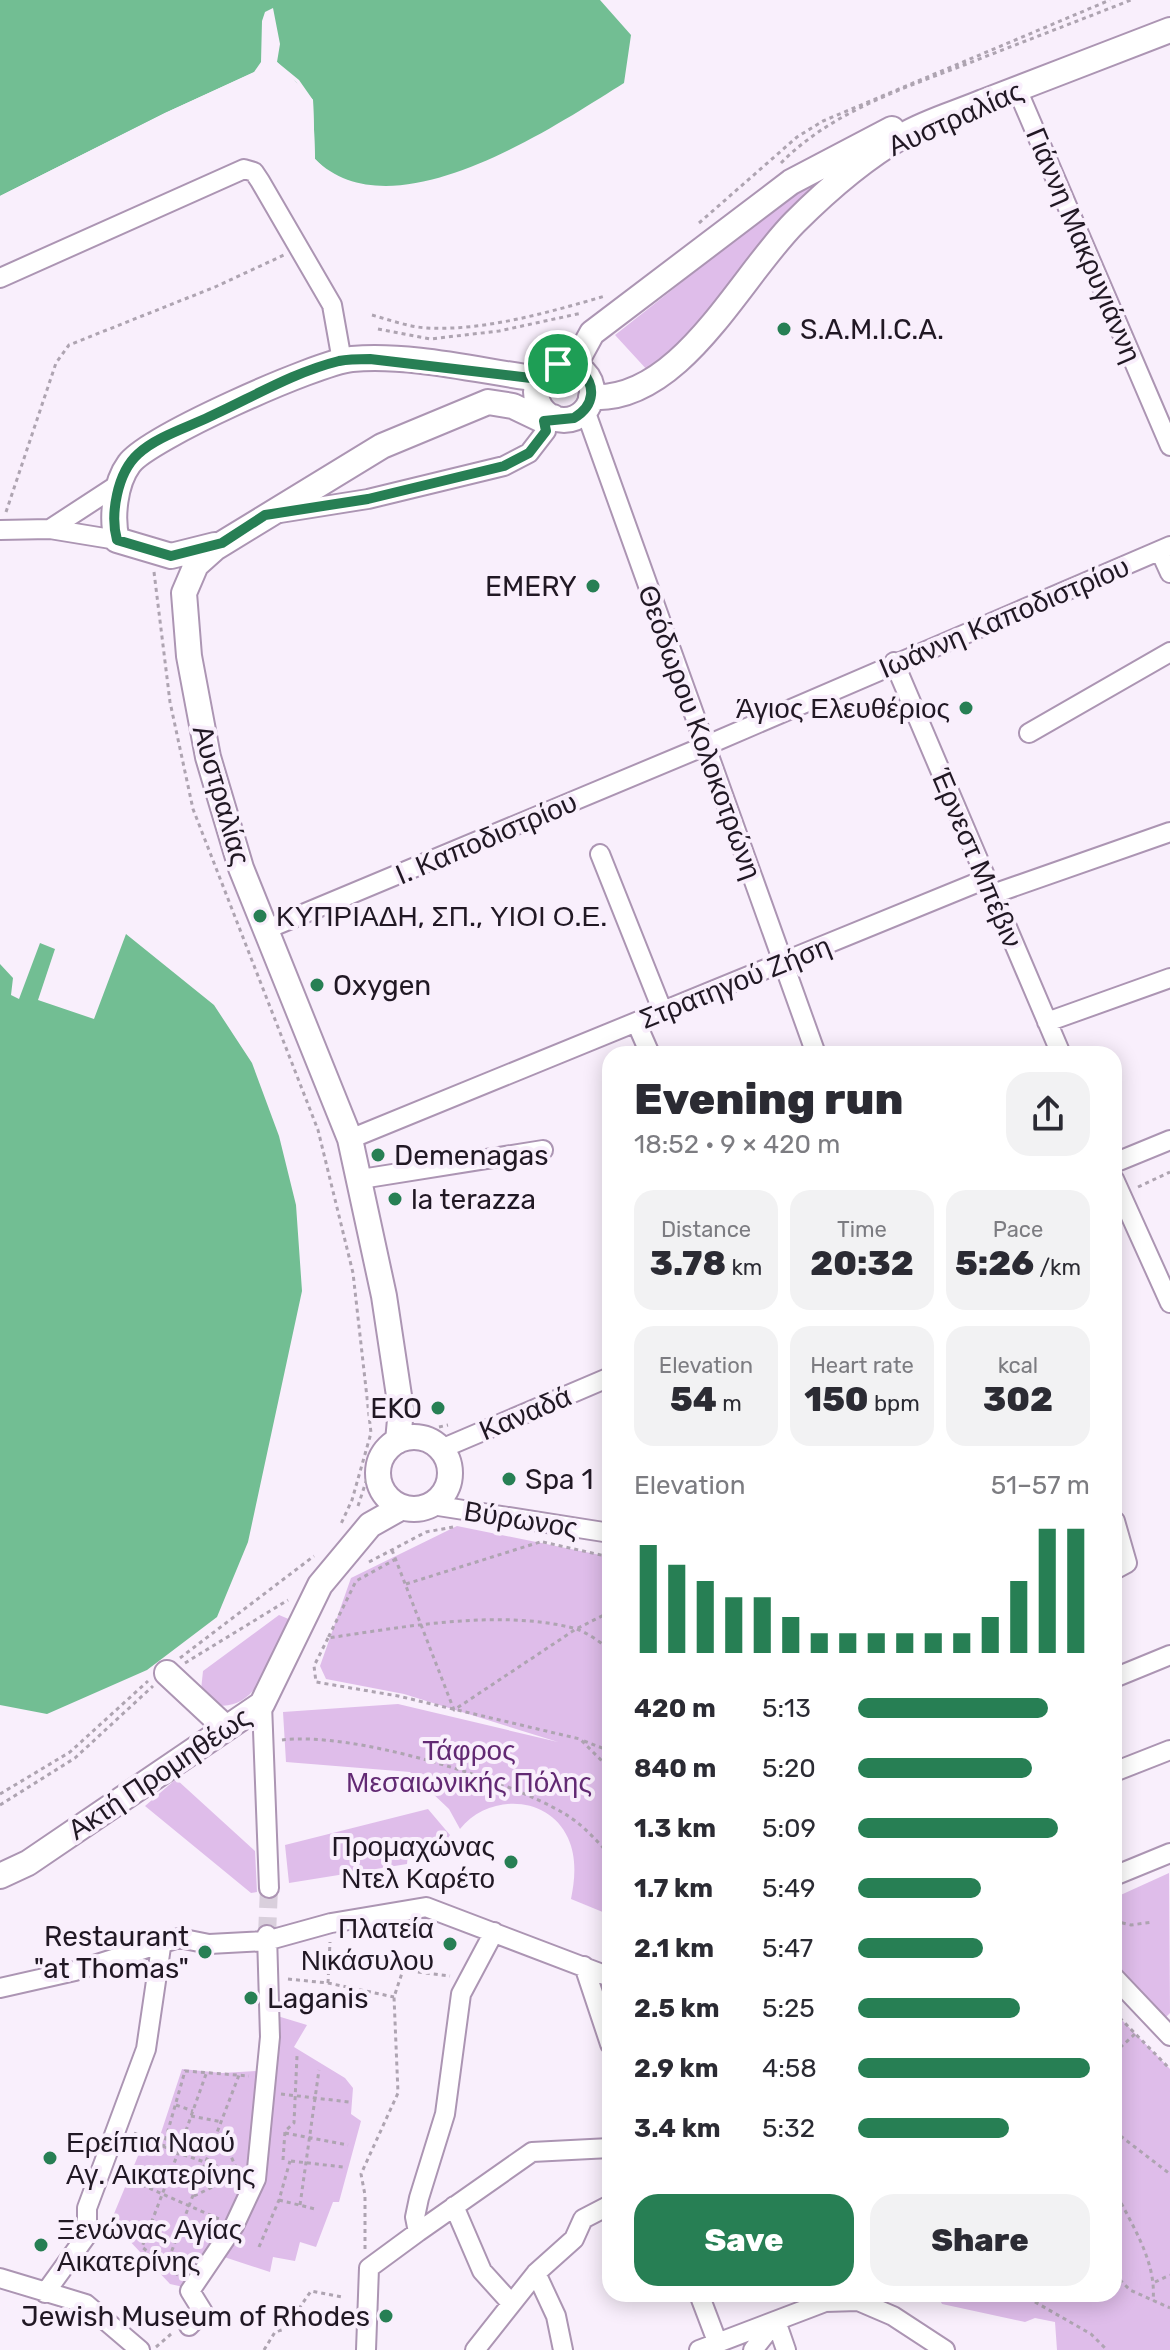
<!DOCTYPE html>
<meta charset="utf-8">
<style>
:root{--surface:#fff;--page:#f2f2f3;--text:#2b2b33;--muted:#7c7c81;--accent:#277f54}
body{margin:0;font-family:Rubik,sans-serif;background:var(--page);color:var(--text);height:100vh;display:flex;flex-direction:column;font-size:30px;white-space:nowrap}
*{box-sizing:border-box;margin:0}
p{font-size:26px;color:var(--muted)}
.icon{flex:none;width:44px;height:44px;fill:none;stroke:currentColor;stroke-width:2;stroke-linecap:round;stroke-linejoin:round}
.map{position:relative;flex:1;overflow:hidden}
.side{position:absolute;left:602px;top:1046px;width:520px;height:1256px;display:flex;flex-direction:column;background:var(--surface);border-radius:24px;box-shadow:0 4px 20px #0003}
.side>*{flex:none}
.pin{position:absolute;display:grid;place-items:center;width:68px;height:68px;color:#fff;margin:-34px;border:4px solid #fff;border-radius:50%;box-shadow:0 2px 8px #0007}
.round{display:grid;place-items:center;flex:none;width:84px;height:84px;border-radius:24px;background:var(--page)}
.overview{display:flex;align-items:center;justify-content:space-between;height:136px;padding:0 32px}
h1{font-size:44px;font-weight:800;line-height:60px}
.figures{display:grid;grid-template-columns:repeat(3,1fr);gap:12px;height:136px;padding:8px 32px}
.figures div{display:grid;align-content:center;border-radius:20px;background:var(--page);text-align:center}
.figures b{font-size:34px;font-weight:800}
.figures small{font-size:22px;font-weight:400}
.figures p{font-size:22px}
.chart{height:224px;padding:16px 32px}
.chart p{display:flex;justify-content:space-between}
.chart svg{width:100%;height:144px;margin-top:8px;stroke:var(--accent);stroke-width:6}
.cta{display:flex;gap:16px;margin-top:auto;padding:16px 32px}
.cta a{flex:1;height:92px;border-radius:24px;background:var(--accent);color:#fff;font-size:32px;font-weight:800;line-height:92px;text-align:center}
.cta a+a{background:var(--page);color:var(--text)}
ul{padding:0 32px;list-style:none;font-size:26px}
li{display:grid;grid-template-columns:128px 96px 1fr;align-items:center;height:60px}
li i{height:20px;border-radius:10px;background:var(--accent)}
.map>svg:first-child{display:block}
.green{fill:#dfbdea}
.water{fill:#72be93}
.pier{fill:#f9effc}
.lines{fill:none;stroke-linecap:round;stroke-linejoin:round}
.minor-tunnel{stroke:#d9cfdc;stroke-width:18;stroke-dasharray:18 9;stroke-linecap:butt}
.minor-casing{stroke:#ac95b3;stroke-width:22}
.major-casing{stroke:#ac95b3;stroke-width:28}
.path{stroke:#aea4b1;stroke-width:3;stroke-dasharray:4 4;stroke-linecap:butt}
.minor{stroke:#fff;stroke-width:18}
.major{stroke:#fff;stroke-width:24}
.route-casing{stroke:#fff;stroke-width:16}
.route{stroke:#277f54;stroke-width:10}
.poi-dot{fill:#277f54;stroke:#f9effc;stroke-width:3}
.labels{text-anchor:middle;stroke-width:8;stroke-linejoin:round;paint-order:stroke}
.street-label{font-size:28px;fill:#211824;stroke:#f9effc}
.poi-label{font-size:28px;fill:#211824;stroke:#f9effc;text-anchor:start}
.park-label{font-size:28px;fill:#622973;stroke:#f9effc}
</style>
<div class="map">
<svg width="1170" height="2350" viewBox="0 0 1170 2350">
<rect width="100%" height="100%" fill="#f9effc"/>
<path class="green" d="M833 169 666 357 649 372 615 335 792 195Z
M457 1526 610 1557V1915L571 1899C575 1879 577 1858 568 1838 548 1794 488 1794 460 1829L449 1809 410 1772 286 1762 283 1712 398 1704 558 1742 404 1694 326 1679 320 1666 351 1578Z
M279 1615 291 1620C277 1649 258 1713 216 1705L201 1690 203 1671Z
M176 1779 255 1851 257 1892 251 1893 145 1806Z
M428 1809 450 1835 435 1859 424 1851 418 1859 408 1854 407 1864 289 1883 285 1845Z
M1169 1873 1170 2013 1165 2018 1114 1965V1898Z
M261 2011 307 2025 294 2047 345 2078 353 2088 351 2114 361 2121 339 2202H333L316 2247 300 2242 295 2261 273 2257 270 2272 218 2255 197 2290 170 2284 111 2221 145 2139 157 2145 182 2069 222 2073 257 2071Z
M1114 2012 1170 2069V2350H1057L1055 2322 1035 2318 1025 2322 942 2304 937 2294H1114Z"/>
<path class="water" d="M0 0H600L631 35 624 83C552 128 392 236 315 159L313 100 277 62 165 113 0 196Z
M126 934 214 1005 252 1063 279 1136 296 1205 302 1291 248 1542 217 1617 147 1670 47 1714 0 1705V964L13 978 11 995 19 999 40 943 55 949 38 1000 94 1019Z"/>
<path class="pier" d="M273 8 280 44 277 62 299 80 313 100 315 159 330 174 329 178 311 160 309 102 296 82 277 67 166 116 0 200V196L165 113 254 72 261 62 262 21 265 12Z"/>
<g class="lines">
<path class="minor-tunnel" d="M267 1935 269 1888"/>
<defs>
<path id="minor" d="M1017 89 1170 446
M0 278 244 169 254 172 260 181 332 305 342 361
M585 410 816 1054
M280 513 368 499 504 466 529 453 546 431 544 421
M50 529 122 482
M0 530 50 529 117 540
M1160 551 1170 573
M894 662 1061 1054
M1029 733 1170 652
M600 854 663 1012
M993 894 1170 832
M267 929 705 746 1170 546
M636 1022 650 1054
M1047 1022 1170 978
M350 1139 986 879
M1114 1163 1170 1140
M361 1179 543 1150
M1114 1179 1170 1303
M441 1449 610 1377
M432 1505 610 1533
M1114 1570 1127 1563 1115 1521
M1114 1678 1170 1655
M262 1704 269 1888
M1114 1772 1170 1750
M1114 1876 1170 1853
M584 1966 610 2044
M1114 1977 1170 2036
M0 1988 75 1971 179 1938 209 1944 266 1941 331 1923 426 1907 610 1977
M454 2206 482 2271 510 2302
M418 2232 532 2152 610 2148
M536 2273 556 2316 563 2350
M0 2278 86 2304 140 2350
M45 2293 87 2235V2208L146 2049 161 1947
M699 2294 718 2344
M818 2294 825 2302 858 2301 893 2316 945 2350
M189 2326 203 2312 190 2291 234 2226 256 2179 270 2037 267 1935
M366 2350 369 2268 418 2232 415 2217 419 2198 445 2114 461 1994 494 1932
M475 2350 536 2273 574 2239 583 2219 610 2205
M699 2350 825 2302
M753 2350 776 2321 786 2350"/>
<path id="major" d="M536 392a28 28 0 1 1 56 0a28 28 0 1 1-56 0Z
M574 366 592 333 791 182 892 129
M591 397C680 403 739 278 795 222 827 190 864 158 904 135 928 121 957 113 983 102 1045 78 1108 54 1170 30
M215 545 171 556 117 540C111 518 115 483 129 464 147 438 318 362 352 359 413 354 479 371 539 379
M378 1473a36 36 0 1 1 72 0a36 36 0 1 1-72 0Z
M398 1441 401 1409 384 1296 350 1139 241 868 208 757 189 656 184 593 196 565 215 548 382 446 488 402 513 406 544 421 553 417
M167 1673 226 1728
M0 1876 28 1863 262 1704 320 1585 370 1525 402 1507"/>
</defs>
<use href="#minor" class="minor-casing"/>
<use href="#major" class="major-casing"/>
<path class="path" d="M781 163C830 113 901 89 964 65 1020 43 1075 22 1131 0
M699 223 797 137 823 121 1110 0
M372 315C390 320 409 327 427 328 485 331 550 312 605 296
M378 329 430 339 499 331 582 313
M6 512 56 363 69 345 215 287 284 255
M154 572 170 702 193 809 318 1130 353 1273 371 1433 352 1500 340 1526
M1138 1187 1170 1172
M439 1427 448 1425
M358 1506 378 1445
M543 1542 610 1557
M392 1550 454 1710 576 1629 610 1612
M396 1559 356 1581 328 1638C403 1627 499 1609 573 1628 586 1631 599 1642 610 1649
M369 1562 426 1532 453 1527
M406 1584 540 1542
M328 1638 314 1666 316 1682 398 1696 580 1739 610 1769
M180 1658 314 1556
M185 1663 288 1600
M282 1740C351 1731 505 1778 565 1814 581 1823 597 1841 610 1855
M584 1741 610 1751
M0 1794 70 1752 148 1681
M0 1805 75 1758 153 1686
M1114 1921 1131 1925 1153 1922
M288 1979 328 1983 394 1997
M328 1983 330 1942
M1114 2012 1170 2069
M1114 2053 1135 2034
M281 2094 349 2102
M176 2105 193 2111
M191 2116 222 2122
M1114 2131 1170 2174
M134 2133 178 2153 206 2074
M285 2133 348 2145
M163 2148 185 2071 249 2076
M283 2160 285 2131 294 2123 297 2056
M291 2161 343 2167
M169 2176 198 2186
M142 2185 219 2219
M1114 2189C1131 2224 1157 2261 1153 2301
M194 2196 239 2174 220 2132
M279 2200 315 2209
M300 2205 319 2070
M259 2247 279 2200 290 2161
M365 2249V2195L361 2174 398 2093 394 1997 403 1970 450 1976
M166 2266 239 2075
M1114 2274 1130 2290 1170 2308
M178 2275 142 2247 178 2153 237 2173
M1155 2282 1170 2275
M1021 2294 1091 2334 1107 2350
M156 2347 171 2334
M264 2350 275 2332 285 2329 311 2291 342 2297"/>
<use href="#minor" class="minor"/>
<use href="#major" class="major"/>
</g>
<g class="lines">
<defs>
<path id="route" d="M370 359 539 379C564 338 619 391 574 418L544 421 546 431 529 453 504 466 368 499 265 515 222 543 171 556 117 540C110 515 117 473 138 454 156 437 186 428 209 417 251 398 294 372 339 361 349 359 360 359 370 359Z"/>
</defs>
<use href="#route" class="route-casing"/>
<use href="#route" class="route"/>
</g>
<g class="poi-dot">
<circle cx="784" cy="329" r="8"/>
<circle cx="593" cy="586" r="8"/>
<circle cx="966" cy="708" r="8"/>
<circle cx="260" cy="916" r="8"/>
<circle cx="317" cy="985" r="8"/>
<circle cx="378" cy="1155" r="8"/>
<circle cx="395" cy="1199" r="8"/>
<circle cx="438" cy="1408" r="8"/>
<circle cx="509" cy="1479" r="8"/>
<circle cx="511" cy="1862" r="8"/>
<circle cx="450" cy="1944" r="8"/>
<circle cx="205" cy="1952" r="8"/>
<circle cx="251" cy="1998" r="8"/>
<circle cx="50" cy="2158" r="8"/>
<circle cx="41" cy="2245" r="8"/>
<circle cx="386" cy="2316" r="8"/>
</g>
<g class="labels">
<g class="street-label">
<text transform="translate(955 118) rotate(-24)" y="10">Αυστραλίας</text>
<text transform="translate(1084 245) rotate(67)" y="10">Γιάννη Μακρυγιάννη</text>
<text transform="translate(1004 617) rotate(-23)" y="10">Ιωάννη Καποδιστρίου</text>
<text transform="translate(700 732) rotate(70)" y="10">Θεόδωρου Κολοκοτρώνη</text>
<text transform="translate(222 795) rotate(74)" y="10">Αυστραλίας</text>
<text transform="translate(486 838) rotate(-23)" y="10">Ι. Καποδιστρίου</text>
<text transform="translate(977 858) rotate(67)" y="10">Έρνεστ Μπέβιν</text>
<text transform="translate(735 982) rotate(-22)" y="10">Στρατηγού Ζήση</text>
<text transform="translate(525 1413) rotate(-23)" y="10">Καναδά</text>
<text transform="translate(521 1519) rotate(9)" y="10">Βύρωνος</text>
<text transform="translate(159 1773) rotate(-34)" y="10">Ακτή Προμηθέως</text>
</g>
<g class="poi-label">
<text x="800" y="339">S.A.M.I.C.A.</text>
<text x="577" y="596" text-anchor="end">EMERY</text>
<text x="950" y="718" text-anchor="end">Άγιος Ελευθέριος</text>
<text x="276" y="926">ΚΥΠΡΙΑΔΗ, ΣΠ., ΥΙΟΙ Ο.Ε.</text>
<text x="333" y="995">Oxygen</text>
<text x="394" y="1165">Demenagas</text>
<text x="411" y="1209">la terazza</text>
<text x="422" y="1418" text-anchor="end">EKO</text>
<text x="525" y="1489">Spa 1</text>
<text x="495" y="1856" text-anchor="end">Προμαχώνας<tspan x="495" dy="32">Ντελ Καρέτο</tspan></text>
<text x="434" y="1938" text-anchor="end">Πλατεία<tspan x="434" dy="32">Νικάσυλου</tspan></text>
<text x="189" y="1946" text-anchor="end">Restaurant<tspan x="189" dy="32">"at Thomas"</tspan></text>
<text x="267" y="2008">Laganis</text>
<text x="66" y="2152">Ερείπια Ναού<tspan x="66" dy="32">Αγ. Αικατερίνης</tspan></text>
<text x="57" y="2239">Ξενώνας Αγίας<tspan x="57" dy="32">Αικατερίνης</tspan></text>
<text x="370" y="2326" text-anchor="end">Jewish Museum of Rhodes</text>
</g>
<g class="park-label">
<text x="469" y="1760">Τάφρος<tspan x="469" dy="32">Μεσαιωνικής Πόλης</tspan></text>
</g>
</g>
</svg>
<div class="pin" style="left:558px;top:364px;background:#1e9e55"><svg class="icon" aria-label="arrive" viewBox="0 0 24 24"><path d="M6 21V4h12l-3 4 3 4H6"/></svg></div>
<section class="side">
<div class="overview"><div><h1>Evening run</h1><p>18:52 · 9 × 420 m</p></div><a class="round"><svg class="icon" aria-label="share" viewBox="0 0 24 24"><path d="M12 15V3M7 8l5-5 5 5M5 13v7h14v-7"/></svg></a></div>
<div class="figures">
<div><p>Distance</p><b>3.78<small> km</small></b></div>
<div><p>Time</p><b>20:32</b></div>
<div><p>Pace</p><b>5:26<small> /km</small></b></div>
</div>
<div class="figures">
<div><p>Elevation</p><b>54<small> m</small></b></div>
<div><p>Heart rate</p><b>150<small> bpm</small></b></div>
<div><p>kcal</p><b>302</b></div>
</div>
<div class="chart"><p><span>Elevation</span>51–57 m</p>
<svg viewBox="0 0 160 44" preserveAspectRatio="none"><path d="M5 44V11M15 44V17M25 44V22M35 44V27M45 44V27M55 44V33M65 44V38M75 44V38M85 44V38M95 44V38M105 44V38M115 44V38M125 44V33M135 44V22M145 44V6M155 44V6"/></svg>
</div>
<ul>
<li><b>420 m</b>5:13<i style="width:82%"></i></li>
<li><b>840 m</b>5:20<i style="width:75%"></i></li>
<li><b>1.3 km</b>5:09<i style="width:86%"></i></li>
<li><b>1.7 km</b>5:49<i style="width:53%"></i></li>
<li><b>2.1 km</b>5:47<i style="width:54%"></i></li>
<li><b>2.5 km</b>5:25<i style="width:70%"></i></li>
<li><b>2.9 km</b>4:58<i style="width:100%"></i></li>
<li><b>3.4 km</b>5:32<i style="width:65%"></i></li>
</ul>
<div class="cta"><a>Save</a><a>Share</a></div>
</section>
</div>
